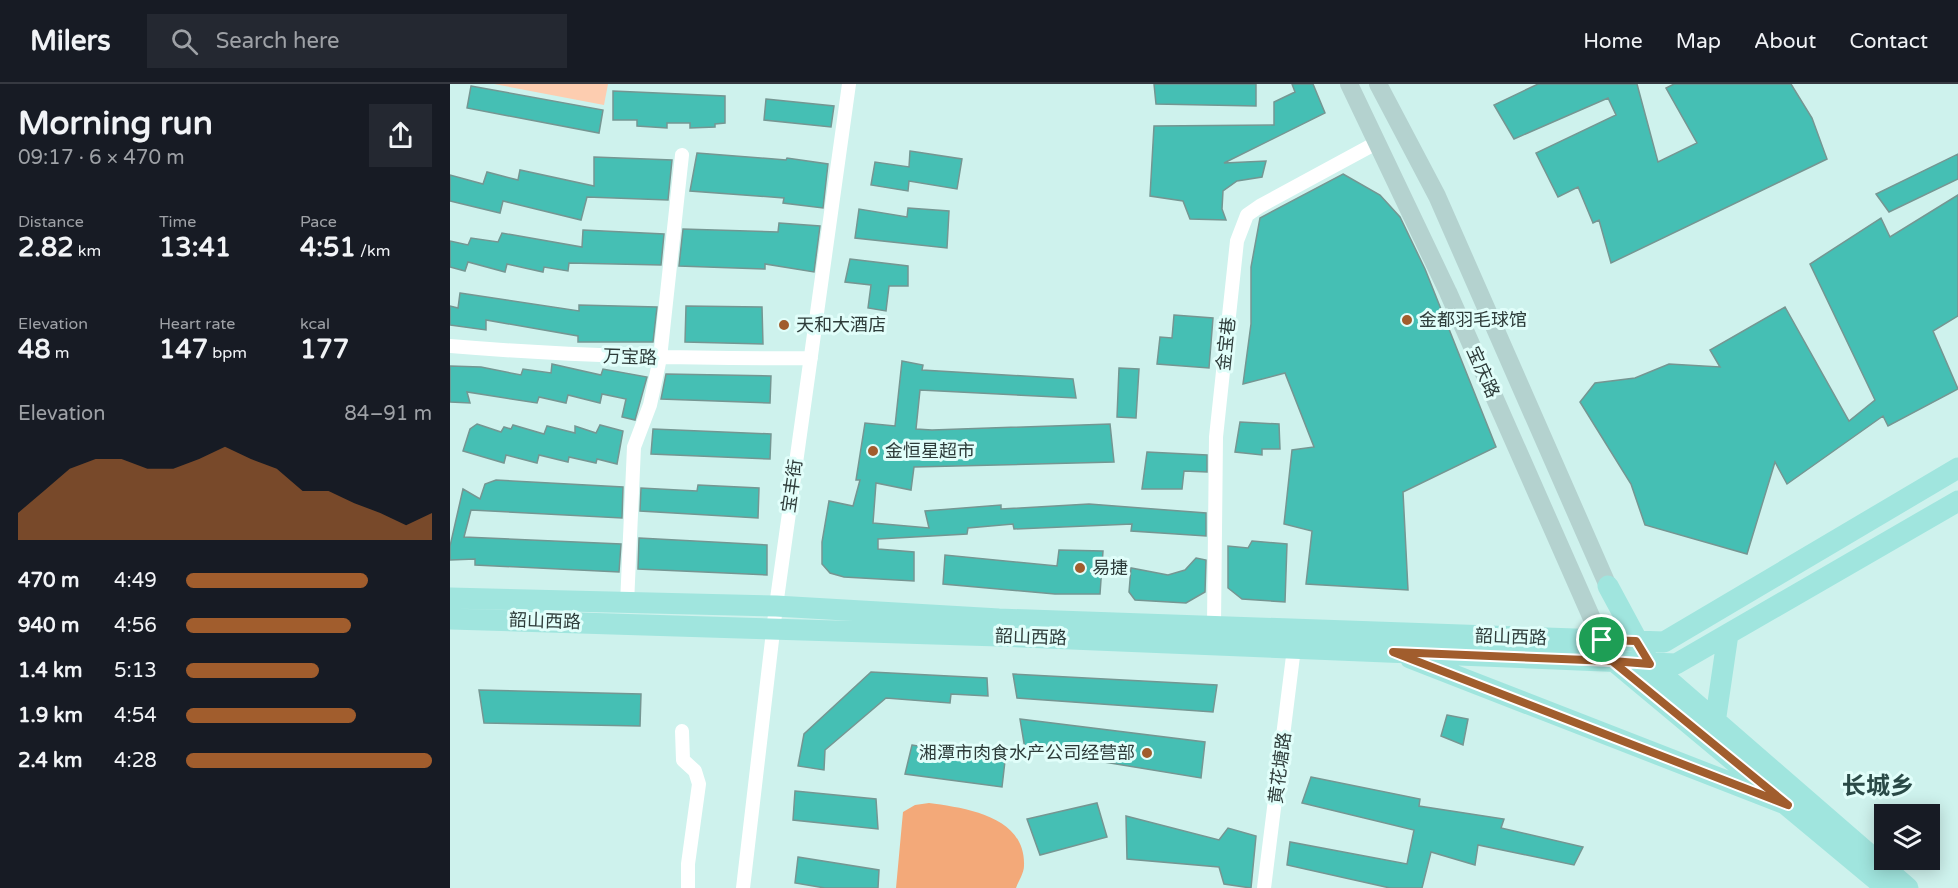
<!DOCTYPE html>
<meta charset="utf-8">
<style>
:root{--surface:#171b24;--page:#242831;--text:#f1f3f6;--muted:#9ea1a6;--line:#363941;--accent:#a15d2d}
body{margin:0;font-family:"Varela Round","Noto Sans SC",sans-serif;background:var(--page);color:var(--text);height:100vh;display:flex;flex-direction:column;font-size:22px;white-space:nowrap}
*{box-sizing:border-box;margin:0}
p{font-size:20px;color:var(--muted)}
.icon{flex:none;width:33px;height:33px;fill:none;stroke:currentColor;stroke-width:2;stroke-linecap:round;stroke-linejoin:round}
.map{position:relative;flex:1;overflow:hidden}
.side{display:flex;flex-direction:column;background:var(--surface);width:450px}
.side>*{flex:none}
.buttons{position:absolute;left:1424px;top:720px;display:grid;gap:12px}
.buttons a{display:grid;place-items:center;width:66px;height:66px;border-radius:0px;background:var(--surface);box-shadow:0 3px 15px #0003;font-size:30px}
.pin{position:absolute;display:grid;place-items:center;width:51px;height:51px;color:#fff;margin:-26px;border:3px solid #fff;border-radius:50%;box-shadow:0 2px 6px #0007}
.round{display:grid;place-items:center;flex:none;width:63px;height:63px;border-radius:0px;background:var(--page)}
.headline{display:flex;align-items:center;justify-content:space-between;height:102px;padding:0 18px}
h1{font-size:33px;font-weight:700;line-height:45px}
.stats{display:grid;grid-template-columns:repeat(3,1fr);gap:9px;height:102px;padding:6px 18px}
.stats div{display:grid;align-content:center}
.stats b{font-size:26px;font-weight:700}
.stats small{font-size:16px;font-weight:400}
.stats p{font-size:16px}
.chart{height:168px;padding:12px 18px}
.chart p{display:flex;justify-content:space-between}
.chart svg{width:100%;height:108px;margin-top:6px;fill:var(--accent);opacity:.7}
ul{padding:0 18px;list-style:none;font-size:20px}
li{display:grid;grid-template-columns:96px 72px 1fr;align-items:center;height:45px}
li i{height:15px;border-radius:8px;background:var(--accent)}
header{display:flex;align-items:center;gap:36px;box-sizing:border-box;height:84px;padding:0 30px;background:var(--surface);border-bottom:2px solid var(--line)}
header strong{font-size:28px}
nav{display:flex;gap:33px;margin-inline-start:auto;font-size:21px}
.search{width:420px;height:54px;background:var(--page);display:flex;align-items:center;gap:15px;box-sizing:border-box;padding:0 21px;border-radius:0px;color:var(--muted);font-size:22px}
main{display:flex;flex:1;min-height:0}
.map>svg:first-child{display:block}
.green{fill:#fdcdb0}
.water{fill:#f3a979}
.building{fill:#45bfb4;stroke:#759692;stroke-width:1.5}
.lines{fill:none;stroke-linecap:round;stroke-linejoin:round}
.street{stroke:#fff;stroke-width:14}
.secondary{stroke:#b4d2cf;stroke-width:18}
.primary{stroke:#a0e5de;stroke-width:21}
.route-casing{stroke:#fff;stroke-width:12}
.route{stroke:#a15d2d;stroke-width:8}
.poi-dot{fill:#a15d2d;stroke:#e1fefa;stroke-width:2}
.labels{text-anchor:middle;stroke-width:6;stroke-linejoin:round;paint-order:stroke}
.poi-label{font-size:18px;fill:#2e3c3a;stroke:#e1fefa;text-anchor:start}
.street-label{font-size:18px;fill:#2e3c3a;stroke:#e1fefa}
.district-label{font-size:24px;font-weight:bold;fill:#2a4a47;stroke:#e1fefa}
</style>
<header>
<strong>Milers</strong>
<div class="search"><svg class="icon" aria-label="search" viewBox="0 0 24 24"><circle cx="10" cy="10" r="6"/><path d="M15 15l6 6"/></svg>Search here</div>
<nav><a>Home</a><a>Map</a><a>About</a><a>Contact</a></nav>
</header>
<main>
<section class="side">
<div class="headline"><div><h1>Morning run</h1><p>09:17 · 6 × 470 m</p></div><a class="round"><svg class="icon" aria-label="share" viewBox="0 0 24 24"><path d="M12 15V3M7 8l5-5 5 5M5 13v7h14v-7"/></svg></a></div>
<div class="stats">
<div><p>Distance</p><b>2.82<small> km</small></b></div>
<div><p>Time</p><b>13:41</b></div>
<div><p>Pace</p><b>4:51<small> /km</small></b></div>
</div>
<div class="stats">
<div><p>Elevation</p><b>48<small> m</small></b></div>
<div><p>Heart rate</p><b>147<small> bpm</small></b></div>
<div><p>kcal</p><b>177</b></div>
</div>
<div class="chart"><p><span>Elevation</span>84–91 m</p>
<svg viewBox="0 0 160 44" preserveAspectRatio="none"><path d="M0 44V33L10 24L20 15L30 11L40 11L50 15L60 15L70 11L80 6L90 11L100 15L110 24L120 24L130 29L140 33L150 38L160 33V44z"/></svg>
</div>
<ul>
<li><b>470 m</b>4:49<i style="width:74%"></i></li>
<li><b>940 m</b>4:56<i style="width:67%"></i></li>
<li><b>1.4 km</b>5:13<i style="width:54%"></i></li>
<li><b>1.9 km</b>4:54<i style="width:69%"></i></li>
<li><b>2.4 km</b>4:28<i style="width:100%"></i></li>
</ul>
</section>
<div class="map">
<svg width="1508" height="804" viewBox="0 0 1508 804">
<rect width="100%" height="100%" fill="#cef2ed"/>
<path class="green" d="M44 0H158L154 21Z"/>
<path class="water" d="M479 719C516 724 576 732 574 782 574 789 568 798 566 804H446L453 728 465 721Z"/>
<path class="building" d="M704 0H806V22L706 20Z
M842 0H863L875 29 774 79 816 77 812 93 787 97 773 107 772 125 776 136 740 135 733 117 700 112 704 42 824 41V18L845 8Z
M1088 0H1187L1208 78 1247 59 1216 4 1224 0H1341L1362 34 1377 75 1161 179 1149 136 1143 139 1128 103 1108 113 1086 69 1166 31 1158 14 1064 55 1044 21Z
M21 2 153 26 149 49 17 24Z
M163 7 275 12V39L265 40V43L240 44V39H217V44L187 42V36H163Z
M316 15 384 22 381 43 314 36Z
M460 67 512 75 507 105 459 97 458 107 421 101 425 78 459 83Z
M247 69 336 76 337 74 378 80 373 124 333 119 334 114 240 107Z
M1508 70V95L1439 128 1426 110Z
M144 73 222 76 218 116 137 113 131 136 53 117 50 129 0 117V91L33 100 37 88 68 96 70 86 144 102Z
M893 90 930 111 950 133 975 185 1046 363 953 408 958 506 856 500 862 447 834 440 842 366 864 363 835 289 793 300 801 240V183L810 134Z
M1508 111V232L1483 247 1508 305 1438 342 1433 332 1337 400 1325 378 1297 470 1195 441 1181 400 1130 318 1145 299 1185 294 1219 280 1270 283 1260 266 1335 223 1399 337 1425 316 1360 180 1431 134 1440 153Z
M458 124 499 127 497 164 405 154 409 125 457 133Z
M329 139 370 142 364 188 315 180V185L229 182 233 145 328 148Z
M133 146 214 150 211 181 119 179 118 187 94 183 93 188 57 180 55 188 18 178 15 187 0 183V157L18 161 21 154 48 158 52 149 132 163Z
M400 175 458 182V202H439L436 227 418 224 421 201 395 198Z
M10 209 129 227V221L207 223 203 258H128V252L36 236V246L0 241V222L8 224Z
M236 222 312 223 313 260 235 258Z
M724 231 763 234 759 284 707 280 710 253 722 254Z
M452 277 473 281 472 286 623 295 626 314 470 306 466 345 482 346 660 340 664 378 464 383 461 406 426 399 423 439 479 444 475 427 551 421V425L639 420 756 429V452L681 447 682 440 564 445 563 440 518 444 517 450 428 455V465L464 468V497L394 493 380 489 372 480V458L379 417 403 422 410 396H406L415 339 445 342Z
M102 280 151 291 153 285 197 293 185 336 172 333 176 315 152 310 150 319 118 311 116 319 89 313 87 319 17 308 20 319 0 318V282L31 283 71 291 73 285 101 289Z
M669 284 689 285 686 334 667 333Z
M216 290 321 292 320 319 211 315Z
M790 338 829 340 830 365H812V371L785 368Z
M27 340 51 348 54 343 61 345 63 341 94 350 97 342 125 349V342L146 349 150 341 173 347 167 380 147 375 146 379 119 373 118 378 89 371 87 379 56 371 54 379 13 367 20 345Z
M203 345 321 350 320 375 201 370Z
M697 368 757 371V388L734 387 732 405H692Z
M46 396 173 403 172 434 21 426 14 453 171 460 169 488 25 481V475L0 476V462L13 405 30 415 35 400Z
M248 401 309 404 308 434 190 427 191 404 247 407Z
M189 454 317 461V491L188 485Z
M802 457 837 460 835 518 792 515 778 504V462L798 464Z
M609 466 653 467 650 510H605L493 500 495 471 607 482Z
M746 474 756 476 755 508 736 519 685 516 679 508 681 484 718 491 735 486Z
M421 588 537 594 538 612 501 610 500 619 436 614 375 666 374 686 348 682 354 650Z
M563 590 767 601 763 628 567 614Z
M29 606 191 610 190 642 34 639Z
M997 631 1018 635 1013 661 991 652Z
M570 635 755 658 751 694 575 665Z
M462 661 555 677 552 703 455 690Z
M861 693 970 715 969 722 1054 735 1051 744 1133 763 1124 781 1028 761 1025 781 981 768 972 804H940L837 781 840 758 957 780 964 746 852 719Z
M345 707 426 715 428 745 343 736Z
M647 719 657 753 590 771 577 735Z
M676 732 769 756 778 744 806 752 801 804 774 800 769 783 677 775Z
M348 773 429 786 428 804H375L345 799Z"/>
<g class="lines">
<path class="street" d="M0 262C120 272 240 275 361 274
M177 520 184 363 200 321 210 274 232 71
M764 540 766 353 787 157 797 131 810 122 928 58
M232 647 233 676 245 687 249 700 238 780V804
M293 804 326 522 399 0
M814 804 844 564"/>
<path class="secondary" d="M899 0 998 208 1147 546
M928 0 987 112 1158 502"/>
<path class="primary" d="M1158 502 1200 580 1458 804
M0 514 326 522 549 535 1214 558 1508 384
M0 535 549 552 1226 580 1508 417
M960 574 1338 721
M1160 574 1436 804
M1265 639 1278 550"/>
</g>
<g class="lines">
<defs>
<path id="route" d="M1152 556 1162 577 943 568 1338 721 1162 577 1200 580 1186 557 1152 556"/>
</defs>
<use href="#route" class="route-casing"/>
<use href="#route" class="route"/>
</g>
<g class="poi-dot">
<circle cx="957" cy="236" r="6"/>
<circle cx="334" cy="241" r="6"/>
<circle cx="423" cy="367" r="6"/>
<circle cx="630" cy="484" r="6"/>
<circle cx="697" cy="669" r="6"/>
</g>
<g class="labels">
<g class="poi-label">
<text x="969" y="242">金都羽毛球馆</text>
<text x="346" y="247">天和大酒店</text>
<text x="435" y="373">金恒星超市</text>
<text x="642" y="490">易捷</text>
<text x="685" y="675" text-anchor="end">湘潭市肉食水产公司经营部</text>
</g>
<g class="street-label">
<text transform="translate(776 260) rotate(-84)" y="6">金宝巷</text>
<text transform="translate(180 273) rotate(2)" y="6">万宝路</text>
<text transform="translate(1033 288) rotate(66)" y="6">宝庆路</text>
<text transform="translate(342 402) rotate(-82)" y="6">宝丰街</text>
<text transform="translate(95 537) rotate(2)" y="6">韶山西路</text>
<text transform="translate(581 553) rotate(2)" y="6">韶山西路</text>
<text transform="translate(1061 553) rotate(2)" y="6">韶山西路</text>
<text transform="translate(830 684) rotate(-83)" y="6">黄花塘路</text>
</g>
<g class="district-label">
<text x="1428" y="710">长城乡</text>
</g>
</g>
</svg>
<div class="buttons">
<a><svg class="icon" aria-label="layers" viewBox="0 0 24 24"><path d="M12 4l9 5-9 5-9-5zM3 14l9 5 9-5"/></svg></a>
</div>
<div class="pin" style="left:1152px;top:556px;background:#1e9e55"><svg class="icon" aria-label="arrive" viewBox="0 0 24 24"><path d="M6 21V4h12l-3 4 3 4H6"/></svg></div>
</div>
</main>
